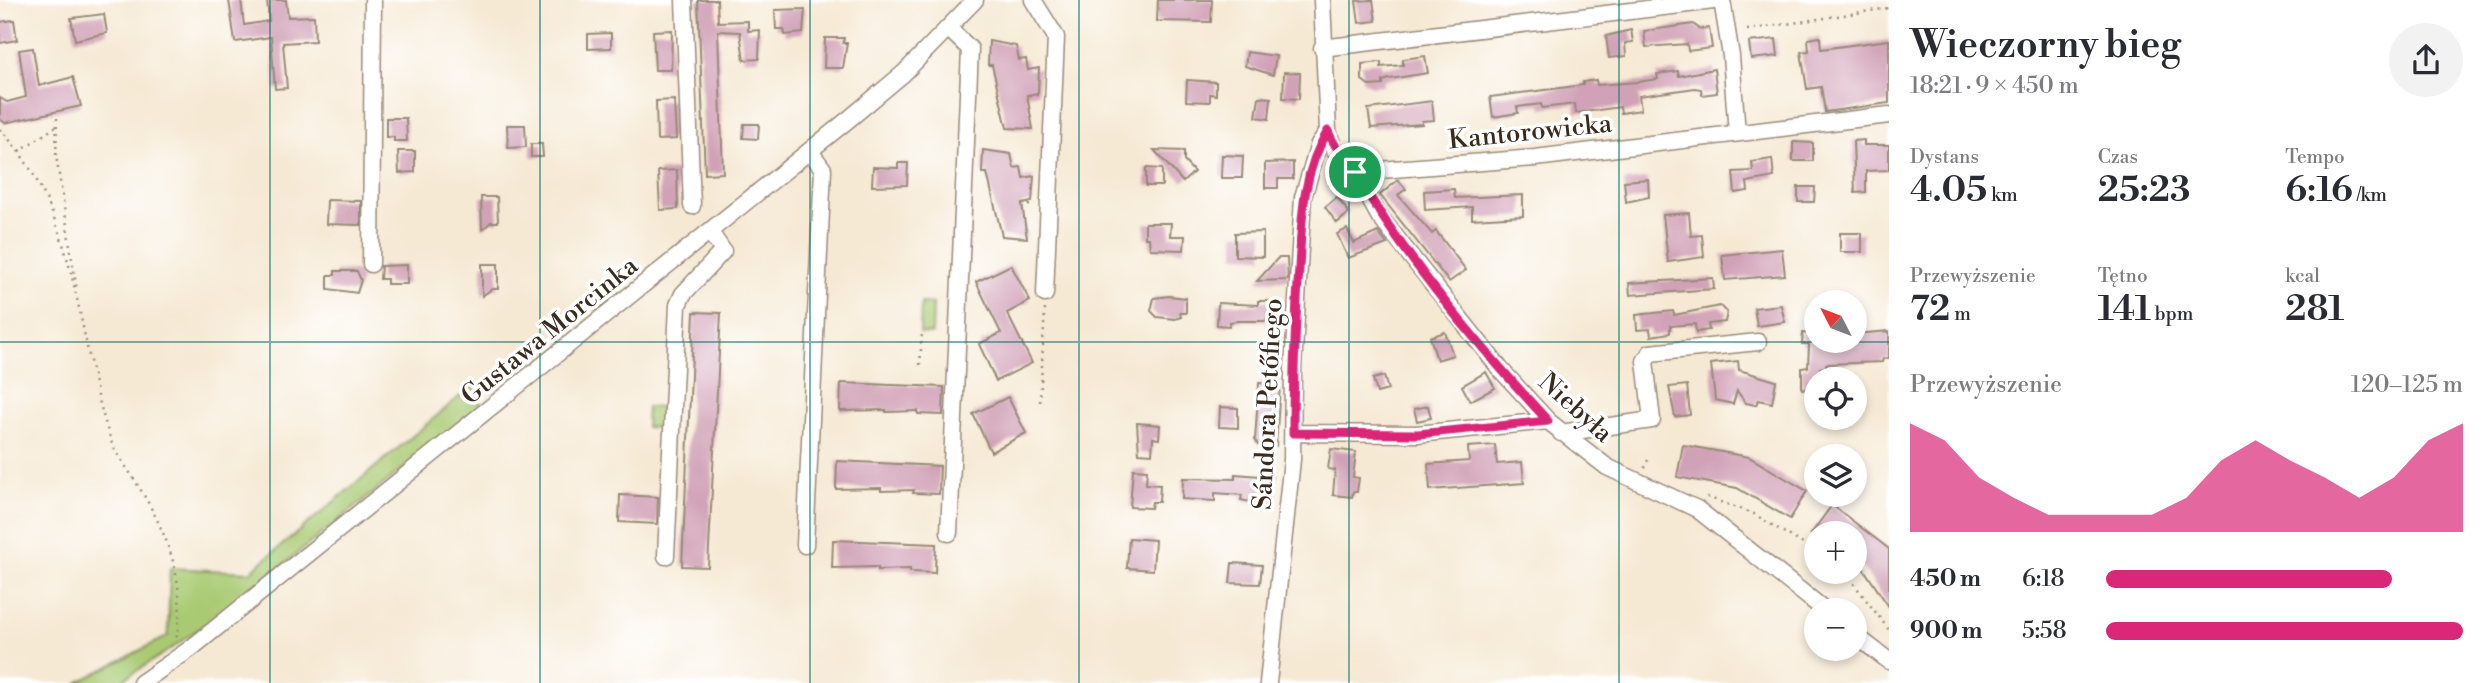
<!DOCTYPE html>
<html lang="pl">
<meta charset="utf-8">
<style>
:root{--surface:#fff;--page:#f2f2f3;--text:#2b2b33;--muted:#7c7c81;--accent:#db2777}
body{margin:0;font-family:"Libre Bodoni",serif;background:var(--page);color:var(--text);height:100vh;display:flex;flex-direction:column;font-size:26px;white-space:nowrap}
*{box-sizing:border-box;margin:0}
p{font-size:23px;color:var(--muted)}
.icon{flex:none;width:38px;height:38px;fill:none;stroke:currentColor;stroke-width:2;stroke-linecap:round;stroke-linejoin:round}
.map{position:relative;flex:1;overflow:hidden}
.drawer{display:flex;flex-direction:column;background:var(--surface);width:595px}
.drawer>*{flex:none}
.needle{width:46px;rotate:312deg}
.tools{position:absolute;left:1804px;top:290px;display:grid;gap:14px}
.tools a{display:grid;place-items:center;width:63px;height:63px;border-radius:50%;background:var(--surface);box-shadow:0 4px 10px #0003;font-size:35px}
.pin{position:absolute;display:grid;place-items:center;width:60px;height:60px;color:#fff;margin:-30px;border:4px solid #fff;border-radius:50%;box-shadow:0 2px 7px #0007}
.round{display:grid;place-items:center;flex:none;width:74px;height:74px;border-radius:37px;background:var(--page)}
.summary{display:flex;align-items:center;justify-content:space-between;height:119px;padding:0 21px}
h1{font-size:38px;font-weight:600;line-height:52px}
.stats{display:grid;grid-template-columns:repeat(3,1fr);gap:10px;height:119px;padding:7px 21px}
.stats div{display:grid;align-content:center}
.stats b{font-size:35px;font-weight:600}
.stats small{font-size:19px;font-weight:400}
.stats p{font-size:19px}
.chart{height:196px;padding:14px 21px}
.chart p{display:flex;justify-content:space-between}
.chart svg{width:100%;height:126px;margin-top:7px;fill:var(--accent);opacity:.7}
ul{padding:0 21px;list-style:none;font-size:23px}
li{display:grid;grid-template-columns:112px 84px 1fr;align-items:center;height:52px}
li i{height:18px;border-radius:9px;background:var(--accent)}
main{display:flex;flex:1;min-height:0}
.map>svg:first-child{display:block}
.green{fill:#a9ca72;stroke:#727a48;stroke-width:2}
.building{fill:#d1a2b7}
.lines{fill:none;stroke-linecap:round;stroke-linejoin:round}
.minor-casing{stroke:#988a79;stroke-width:19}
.path{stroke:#988a79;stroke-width:2.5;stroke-dasharray:2 5;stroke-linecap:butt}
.minor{stroke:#fff;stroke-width:16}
.route-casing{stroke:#fff;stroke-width:14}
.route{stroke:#db2777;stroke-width:9}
.grid{fill:none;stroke:#0f766e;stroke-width:2;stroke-opacity:0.55}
.labels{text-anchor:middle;stroke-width:7;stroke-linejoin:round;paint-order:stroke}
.street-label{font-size:26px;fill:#3b2a1e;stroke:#fff}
</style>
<main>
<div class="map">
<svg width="1889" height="683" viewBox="0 0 1889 683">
<rect width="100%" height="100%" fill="#fff"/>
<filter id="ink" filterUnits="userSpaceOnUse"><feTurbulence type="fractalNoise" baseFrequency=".0143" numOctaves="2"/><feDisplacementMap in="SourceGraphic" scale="14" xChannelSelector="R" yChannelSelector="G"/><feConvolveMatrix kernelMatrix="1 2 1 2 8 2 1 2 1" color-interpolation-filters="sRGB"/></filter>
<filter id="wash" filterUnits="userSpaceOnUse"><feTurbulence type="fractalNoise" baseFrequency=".00686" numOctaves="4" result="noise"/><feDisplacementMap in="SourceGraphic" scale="28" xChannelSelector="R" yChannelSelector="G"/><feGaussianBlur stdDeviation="1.57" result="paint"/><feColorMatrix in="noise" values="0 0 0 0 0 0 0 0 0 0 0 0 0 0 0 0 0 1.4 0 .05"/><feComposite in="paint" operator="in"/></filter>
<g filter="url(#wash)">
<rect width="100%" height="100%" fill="#f6e9d4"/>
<path class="green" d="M921 303 933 304 932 334 920 333Z
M476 383 481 406 237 602 169 650 118 683H77L168 636 170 568 250 572Z
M647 407 667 408 666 428 646 427Z"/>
<g id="blocks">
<path class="building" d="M229 0H241L244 25 269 21 267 0H286L288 17 314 16 315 41 283 43 287 88 275 89 271 37 235 42Z
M698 0H717L718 22 748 21V31L760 30 759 59 744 60 740 32 718 31 723 173 705 174Z
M1158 0H1212L1211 22 1157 21Z
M1373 0 1376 21 1359 23 1356 1Z
M805 9 803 33 785 35 784 29H776L775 10Z
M104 14 107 33 75 40 71 18Z
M14 20 17 40 0 43V22Z
M1693 24 1700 29 1709 28 1712 48 1688 51 1687 44 1646 47 1644 31Z
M672 30 671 70H655L653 31Z
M1631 30 1633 42 1625 43 1626 56 1609 58 1606 36Z
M611 33V48L588 49V34Z
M1820 37 1821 49 1889 40V103L1825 112 1821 87 1807 89 1801 52 1809 51 1808 39Z
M825 38H844L843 43H847L843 68H824Z
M1776 39 1778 56 1751 59 1749 42Z
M989 41 1016 46 1019 60 1026 59 1028 70 1039 68 1038 93 1027 95 1033 129 1007 128 992 65H988Z
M33 48 39 86 73 77 81 106 5 123 0 119V98L7 102 26 97 19 50Z
M1247 52 1276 56 1273 75 1245 66Z
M1425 56 1428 73 1390 79 1383 81V85L1370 86 1362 80V64L1381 62V67L1403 65V59Z
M1714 69 1717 93 1702 95 1701 89 1695 88 1639 96 1641 110 1621 113 1620 107 1576 113 1575 104 1542 108 1541 104 1517 107 1518 113 1493 117 1490 97 1583 85V82L1596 80 1597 85 1637 82 1658 79 1657 74 1678 71 1679 76Z
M1284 72 1300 73 1299 99 1283 98Z
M1187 80 1216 82V95L1210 94V102L1186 101Z
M1259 97 1271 98 1269 119 1256 117Z
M674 100 676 139 657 140 656 101Z
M1432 101 1434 120 1422 121V124L1371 128 1368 109Z
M386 118H406L407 141H394V137H386Z
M744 124H759L758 139 743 138Z
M507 125H525L526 147 508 148Z
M1864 140V145H1889V170L1866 171V192L1855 193 1853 141Z
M1793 142 1813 143V161H1793Z
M531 144H542L543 157H531Z
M983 150 1011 154 1014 168 1021 167 1023 178 1034 176 1032 202 1022 204 1027 238 1002 236 987 173H982Z
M1154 150 1184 151V161L1194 172 1183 182Z
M398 151H415V172L399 173Z
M1222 155 1243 156 1242 178H1221Z
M1772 159 1774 177 1747 182 1748 191 1735 193 1733 172 1753 171 1752 162Z
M1293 162V179H1278V188H1265V163Z
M898 163H908L907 185 872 186 873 167 898 168Z
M1146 168 1162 169V186H1146Z
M677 170 678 209 660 210 658 171Z
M1648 179 1649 197 1626 202 1624 181Z
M1398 180 1406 189 1398 195 1432 234 1436 231 1466 270 1449 282 1380 195Z
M1798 187H1815L1814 202H1798Z
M1454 189 1455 198 1523 195V216L1472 219V207L1425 210 1424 191Z
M481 197H497L498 222H491L482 230Z
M1337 197 1349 213 1337 223 1325 207Z
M327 200 361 201V225L326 224Z
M1689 213 1691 236 1702 235 1704 257 1668 262 1663 215Z
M1145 223H1171L1170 236H1185L1184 250 1150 249 1149 238H1145Z
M1347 229 1354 243 1378 232 1387 244 1348 258 1337 234Z
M1263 232V257L1235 256V233Z
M1840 233H1862V252H1840Z
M1782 249 1785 275 1725 280 1722 255Z
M1278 258H1287L1288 280 1257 281Z
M482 264H498V289H492L482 296Z
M407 265V284H387V279H380L381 266Z
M1011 265 1030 301 1007 313 1032 363 996 381 979 344 1001 333 976 282Z
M335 271H357L361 280 357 293 328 289V275H335Z
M1713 278 1714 289 1630 295 1629 283Z
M1169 296 1186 298V313H1180L1181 317 1175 319 1157 317 1151 311 1154 298Z
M1258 301H1278V321H1238L1230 322 1229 326 1217 325 1218 303 1258 305Z
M1781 305 1785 322 1757 326 1754 308Z
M1720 306 1727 312 1725 322 1708 324 1709 330 1696 332 1695 324 1670 326V333L1651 336 1650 329 1637 330 1636 315 1673 311 1674 315Z
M694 312 721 313 708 567 682 566Z
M1889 331V358L1883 359 1882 362 1826 364V367L1820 368 1821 380H1816V388L1802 389V368L1808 367 1809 344H1802L1803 333 1816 334V341H1855V334Z
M1445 332 1453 355 1437 360 1430 337Z
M1738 361 1739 370 1776 381 1772 403 1758 400 1756 405 1746 403 1737 391 1733 404 1715 400 1711 364Z
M1486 372 1495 388 1470 401 1462 386Z
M1384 376 1388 390 1377 393 1373 379Z
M841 383 944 387 943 415 918 414V411L886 412V410L840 411Z
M1259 383 1280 385 1276 446 1258 445 1255 440Z
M1687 385 1690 415 1675 417 1669 387Z
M1008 397 1026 433 991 452 973 414Z
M1428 406 1431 418 1417 421 1414 409Z
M1220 407 1238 408V428L1219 427Z
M1137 423 1160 425 1159 439 1153 438 1152 454 1139 453Z
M1495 445 1497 464 1522 462 1524 483 1430 490 1428 464 1469 461 1468 447Z
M1683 445 1749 457 1807 491 1790 519 1737 488 1677 477Z
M1331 449 1356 452 1353 477 1359 478 1357 492H1353L1352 497 1333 495 1335 470 1328 469Z
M837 461 940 466 939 494 913 493 914 490 881 491V488L836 489Z
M1133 469 1147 470 1146 484 1160 485 1159 502H1152L1151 508 1130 507Z
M1235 474 1272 477 1269 499H1264V505L1241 500 1242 495 1215 493V501L1182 499 1183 478 1235 479Z
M620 495 658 497 657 524 619 522Z
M1832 505 1889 549V607L1863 568 1855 563V534H1811Z
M1129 538 1155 540 1153 570 1127 568Z
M833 540 936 544 935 573 910 572V569L878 570V567L832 568Z
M1232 563 1262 565 1260 584 1230 583Z"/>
</g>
</g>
<g filter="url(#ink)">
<use href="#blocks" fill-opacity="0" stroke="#988a79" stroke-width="2"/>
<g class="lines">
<defs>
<path id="minor" d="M684 0 692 206
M1033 0 1056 37 1045 294
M1322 0 1328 131 1334 149 1355 172 1379 216 1501 370 1548 421 1607 467 1697 509 1826 611
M949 29 970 49 949 533
M1322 48 1722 0 1731 56 1737 133
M1355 172 1535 158 1889 115
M371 264 373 0
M1293 433 1417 434 1548 421
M1561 433 1652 420 1645 361 1650 353 1758 342
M805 545 823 169 810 151
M666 556 678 305 683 294 723 251 710 232
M1855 635 1889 661
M141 683 190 649 849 119 904 73 975 0
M1268 683 1292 460 1293 368 1303 197 1319 144 1328 131"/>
</defs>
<use href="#minor" class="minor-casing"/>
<path class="path" d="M1747 30 1889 8
M1029 95H1041
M57 118 56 155 77 291
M0 129C79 214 75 330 109 435 113 450 124 463 132 476 164 525 189 581 176 640
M19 151 57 126
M1024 203V206L1035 204
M920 365 922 333
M1040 402 1045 308
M1648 460 1645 467 1648 469
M1707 497 1754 514 1816 552
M1845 572 1889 630"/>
<use href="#minor" class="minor"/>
</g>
</g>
<g class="lines" filter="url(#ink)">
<defs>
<path id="route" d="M1328 131C1335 150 1347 159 1357 176 1409 264 1479 346 1548 421L1418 434 1293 433C1293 383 1295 333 1298 283 1302 232 1299 176 1328 131Z"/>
</defs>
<use href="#route" class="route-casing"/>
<use href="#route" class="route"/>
</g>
<path class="grid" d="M270 0V683M540 0V683M810 0V683M1079 0V683M1349 0V683M1619 0V683M0 342H1889"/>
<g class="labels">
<g class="street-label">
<text transform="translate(1530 131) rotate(-6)" y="9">Kantorowicka</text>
<text transform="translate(549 330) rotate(-39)" y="9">Gustawa Morcinka</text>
<text transform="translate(1267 404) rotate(-87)" y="9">Sándora Petőfiego</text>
<text transform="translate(1576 407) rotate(42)" y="9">Niebyła</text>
</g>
</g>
</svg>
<div class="tools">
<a><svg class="needle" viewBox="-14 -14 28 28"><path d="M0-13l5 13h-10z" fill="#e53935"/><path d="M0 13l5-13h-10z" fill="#7c7c81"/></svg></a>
<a><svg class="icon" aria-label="locate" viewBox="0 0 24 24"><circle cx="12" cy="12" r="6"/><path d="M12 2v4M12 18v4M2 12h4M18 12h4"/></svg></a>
<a><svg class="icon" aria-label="layers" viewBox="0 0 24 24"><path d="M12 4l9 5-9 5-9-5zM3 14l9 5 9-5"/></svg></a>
<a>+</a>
<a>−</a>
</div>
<div class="pin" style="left:1355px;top:172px;background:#1e9e55"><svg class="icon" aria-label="arrive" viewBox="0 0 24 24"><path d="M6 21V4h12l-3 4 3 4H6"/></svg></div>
</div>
<section class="drawer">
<div class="summary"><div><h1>Wieczorny bieg</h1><p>18:21 · 9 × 450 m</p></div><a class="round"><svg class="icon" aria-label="share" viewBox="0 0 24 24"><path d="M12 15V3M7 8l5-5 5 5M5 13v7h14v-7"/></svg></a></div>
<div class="stats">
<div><p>Dystans</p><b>4.05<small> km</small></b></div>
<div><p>Czas</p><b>25:23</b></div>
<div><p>Tempo</p><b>6:16<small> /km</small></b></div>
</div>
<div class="stats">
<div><p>Przewyższenie</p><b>72<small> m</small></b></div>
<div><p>Tętno</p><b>141<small> bpm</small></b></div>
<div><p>kcal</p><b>281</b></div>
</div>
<div class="chart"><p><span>Przewyższenie</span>120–125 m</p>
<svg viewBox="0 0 160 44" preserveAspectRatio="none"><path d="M0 44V6L10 12L20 25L30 32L40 38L50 38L60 38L70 38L80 32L90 19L100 12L110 19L120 25L130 32L140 25L150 12L160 6V44z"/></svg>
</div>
<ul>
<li><b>450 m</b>6:18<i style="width:80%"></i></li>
<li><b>900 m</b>5:58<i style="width:100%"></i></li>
</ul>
</section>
</main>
